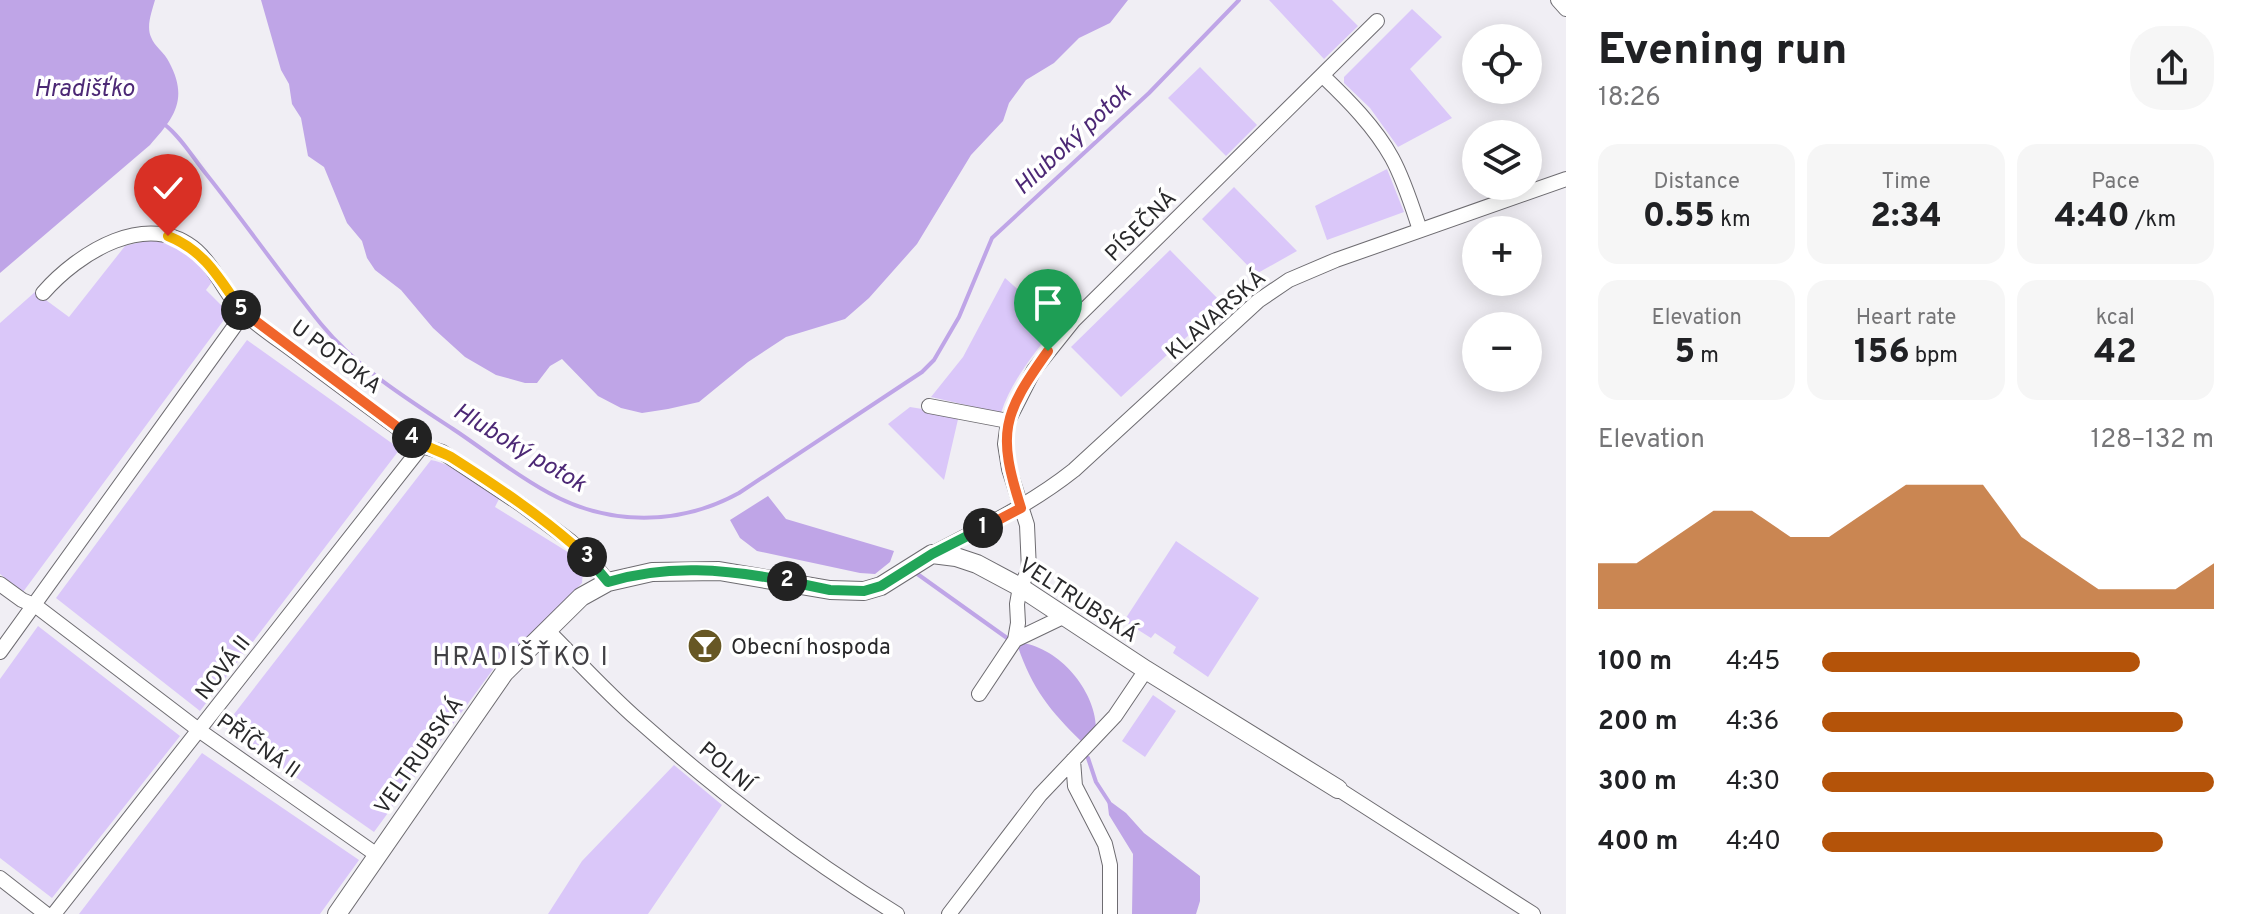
<!DOCTYPE html>
<meta charset="utf-8">
<style>
:root{--surface:#fff;--page:#f6f6f6;--text:#202124;--muted:#757577;--accent:#b45309}
body{margin:0;font-family:Overpass,sans-serif;background:var(--page);color:var(--text);height:100vh;display:flex;flex-direction:column;font-size:30px;white-space:nowrap}
*{box-sizing:border-box;margin:0}
p{font-size:26px;color:var(--muted)}
.icon{flex:none;width:44px;height:44px;fill:none;stroke:currentColor;stroke-width:2;stroke-linecap:round;stroke-linejoin:round}
.map{position:relative;flex:1;overflow:hidden}
.drawer{display:flex;flex-direction:column;background:var(--surface);width:680px}
.drawer>*{flex:none}
.fabs{position:absolute;left:1462px;top:24px;display:grid;gap:16px}
.fabs a{display:grid;place-items:center;width:80px;height:80px;border-radius:50%;background:var(--surface);box-shadow:0 4px 20px #0003;font-size:40px}
.pin{position:absolute;display:grid;place-items:center;width:68px;height:68px;color:#fff;margin:-82px -34px;border-radius:50% 50% 50% 0;rotate:-45deg;box-shadow:0 0 8px #0007}
.pin .icon{rotate:45deg}
.km{position:absolute;width:40px;height:40px;margin:-20px;border-radius:50%;background:#222;color:#fff;font-size:22px;line-height:40px;text-align:center}
.round{display:grid;place-items:center;flex:none;width:84px;height:84px;border-radius:32px;background:var(--page)}
.headline{display:flex;align-items:center;justify-content:space-between;height:136px;padding:0 32px}
h1{font-size:44px;font-weight:800;line-height:60px}
.figures{display:grid;grid-template-columns:repeat(3,1fr);gap:12px;height:136px;padding:8px 32px}
.figures div{display:grid;align-content:center;border-radius:20px;background:var(--page);text-align:center}
.figures b{font-size:34px;font-weight:800}
.figures small{font-size:22px;font-weight:400}
.figures p{font-size:22px}
.chart{height:224px;padding:16px 32px}
.chart p{display:flex;justify-content:space-between}
.chart svg{width:100%;height:144px;margin-top:8px;fill:var(--accent);opacity:.7}
ul{padding:0 32px;list-style:none;font-size:26px}
li{display:grid;grid-template-columns:128px 96px 1fr;align-items:center;height:60px}
li i{height:20px;border-radius:10px;background:var(--accent)}
main{display:flex;flex:1;min-height:0}
.map>svg:first-child{display:block}
.green{fill:#dac7f9}
.water{fill:#bfa5e7}
.lines{fill:none;stroke-linecap:round;stroke-linejoin:round}
.stream{stroke:#bfa5e7;stroke-width:4}
.minor-casing{stroke:#6e6c71;stroke-width:16}
.tertiary-casing{stroke:#6e6c71;stroke-width:20}
.minor{stroke:#fff;stroke-width:14}
.tertiary{stroke:#fff;stroke-width:18}
.split-1-casing{stroke:#fff;stroke-width:16}
.split-2-casing{stroke:#fff;stroke-width:16}
.split-3-casing{stroke:#fff;stroke-width:16}
.split-4-casing{stroke:#fff;stroke-width:16}
.split-5-casing{stroke:#fff;stroke-width:16}
.split-6-casing{stroke:#fff;stroke-width:16}
.split-1{stroke:#f0652b;stroke-width:10}
.split-2{stroke:#22a559;stroke-width:10}
.split-3{stroke:#22a559;stroke-width:10}
.split-4{stroke:#f5b400;stroke-width:10}
.split-5{stroke:#f0652b;stroke-width:10}
.split-6{stroke:#f5b400;stroke-width:10}
.labels{text-anchor:middle;stroke-width:7;stroke-linejoin:round;paint-order:stroke}
.street-label{font-size:22px;fill:#29292b;stroke:#fff}
.poi-label{font-size:22px;fill:#29292b;stroke:#fff;text-anchor:start}
.water-label{font-size:24px;font-style:italic;fill:#4c2875;stroke:#fff}
.quarter-label{font-size:26px;letter-spacing:2px;fill:#424145;stroke:#fff}
</style>
<main>
<div class="map">
<svg width="1566" height="914" viewBox="0 0 1566 914">
<rect width="100%" height="100%" fill="#f0eef4"/>
<path class="green" d="M1269 0H1332L1358 26 1324 59Z
M1412 9 1442 37 1410 69 1452 118 1398 147 1370 108 1344 83V77Z
M1200 67 1257 125 1226 156 1168 98Z
M1387 169 1404 212 1327 240 1315 206Z
M1234 187 1297 251 1256 274 1202 219Z
M149 240C183 245 192 254 214 279L206 290 229 313 23 592 0 574V323L35 292 69 317 125 246Z
M1170 250 1223 304 1121 397 1071 347Z
M1005 278 1057 324C1036 352 1012 379 1001 413L931 397 963 357Z
M247 340 400 449 200 711 56 598Z
M910 407 959 415 944 480 888 424Z
M431 460C456 465 479 484 499 499L495 507 571 554 583 569 582 583 498 670 494 668 374 832 224 727Z
M1176 541 1259 598 1208 677 1173 653 1176 647 1155 633 1151 638 1124 621Z
M38 626 180 736 52 898 0 858V679Z
M1153 695 1176 711 1145 757 1122 741Z
M202 753 359 860 320 914H79Z
M674 765 722 805 648 914H548L582 861Z"/>
<path class="water" d="M0 0H155C152 11 146 26 151 37 154 46 165 53 169 62 189 99 174 118 150 145L0 273Z
M261 0H1128L1110 23 1079 38 1054 63 1026 80 1009 103 1003 121 971 155 917 244 869 298 845 319 786 337 748 362 699 402 668 409 642 413 621 408 598 396 562 359 550 366 537 383H525L496 375 465 357 433 328 401 290 375 270 367 258 362 241 347 223 324 167 308 156 301 118 292 104 289 84 281 70Z
M768 496 786 519 894 551 890 562 875 574 860 573 757 551 740 538 730 520Z
M1022 643C1059 648 1095 690 1096 727L1082 742C1050 711 1032 688 1018 647Z
M1107 799 1126 813 1144 833 1200 876V901L1196 914H1132L1133 854 1109 815Z"/>
<g class="lines">
<path class="stream" d="M164 124C181 137 193 158 207 175 246 224 282 276 321 324 357 368 406 398 453 429 485 450 515 475 549 493 609 526 679 526 739 493L922 372 934 360 959 317 992 238 1149 93 1239 0
M916 573 1007 638
M1088 758 1096 782 1109 802"/>
<defs>
<path id="minor" d="M1558 0 1566 9
M1323 76C1348 100 1375 127 1392 158 1404 180 1412 206 1420 230
M43 293C78 253 148 208 197 251 217 269 226 297 245 314 262 329 282 342 299 355 340 386 381 416 422 446L442 452 522 505 570 541 590 559 608 582
M929 406 1008 421
M932 554C981 528 1030 505 1074 470L1258 301 1289 280 1336 260 1566 179
M0 584 22 600 36 606 200 731 377 855
M547 630C577 660 606 692 638 720 719 792 804 857 897 914
M1015 640 1065 616
M0 652 244 313
M979 694 1015 640 1018 623 1017 604 1020 587 1029 570 1027 525 1009 469 1005 444 1008 421 1034 370 1074 320 1377 21
M1073 760 1075 786 1105 844 1110 865V914
M1338 789 1533 914
M0 878 46 914
M54 914 422 446
M949 914 1040 795 1115 716 1146 670"/>
<path id="tertiary" d="M337 914 504 673 581 597 608 582 652 572 719 571 830 590 864 591 881 586 932 554 956 557 977 564 1020 587 1146 670 1338 789"/>
</defs>
<use href="#minor" class="minor-casing"/>
<use href="#tertiary" class="tertiary-casing"/>
<use href="#minor" class="minor"/>
<use href="#tertiary" class="tertiary"/>
</g>
<g class="lines">
<defs>
<path id="split-1" d="M983 528 1021 508C997 433 1002 415 1048 351"/>
<path id="split-2" d="M787 581 830 590 864 591 881 586 932 554 983 528"/>
<path id="split-3" d="M587 557 608 582C667 564 726 569 787 581"/>
<path id="split-4" d="M412 438C424 447 438 450 451 457 498 487 546 519 587 557"/>
<path id="split-5" d="M241 310 412 438"/>
<path id="split-6" d="M168 236C205 251 219 278 241 310"/>
</defs>
<use href="#split-1" class="split-1-casing"/>
<use href="#split-2" class="split-2-casing"/>
<use href="#split-3" class="split-3-casing"/>
<use href="#split-4" class="split-4-casing"/>
<use href="#split-5" class="split-5-casing"/>
<use href="#split-6" class="split-6-casing"/>
<use href="#split-1" class="split-1"/>
<use href="#split-2" class="split-2"/>
<use href="#split-3" class="split-3"/>
<use href="#split-4" class="split-4"/>
<use href="#split-5" class="split-5"/>
<use href="#split-6" class="split-6"/>
</g>
<defs>
<symbol id="bar-disc" viewBox="-11 -11 22 22"><circle r="9.5" fill="#675724" stroke="#fff"/><path d="M-6-5H6L.8 .8V4.5H3.5V6h-7V4.5H-.8V.8Z" fill="#fff"/></symbol>
</defs>
<g fill-rule="evenodd">
<use href="#bar-disc" x="685" y="626" width="40" height="40"/>
</g>
<g class="labels">
<g class="street-label">
<text transform="translate(1140 225) rotate(-45)" y="8">PÍSEČNÁ</text>
<text transform="translate(1215 314) rotate(-41)" y="8">KLAVARSKÁ</text>
<text transform="translate(337 356) rotate(37)" y="8">U POTOKA</text>
<text transform="translate(1079 599) rotate(33)" y="8">VELTRUBSKÁ</text>
<text transform="translate(222 667) rotate(-52)" y="8">NOVÁ II</text>
<text transform="translate(259 745) rotate(35)" y="8">PŘÍČNÁ II</text>
<text transform="translate(418 755) rotate(-55)" y="8">VELTRUBSKÁ</text>
<text transform="translate(727 766) rotate(40)" y="8">POLNÍ</text>
</g>
<g class="poi-label">
<text x="731" y="654">Obecní hospoda</text>
</g>
<g class="water-label">
<text x="84" y="96">Hradišťko</text>
<text transform="translate(1072 139) rotate(-43)" y="8">Hluboký potok</text>
<text transform="translate(520 447) rotate(31)" y="8">Hluboký potok</text>
</g>
<g class="quarter-label">
<text x="521" y="665">HRADIŠŤKO I</text>
</g>
</g>
</svg>
<div class="fabs">
<a><svg class="icon" aria-label="locate" viewBox="0 0 24 24"><circle cx="12" cy="12" r="6"/><path d="M12 2v4M12 18v4M2 12h4M18 12h4"/></svg></a>
<a><svg class="icon" aria-label="layers" viewBox="0 0 24 24"><path d="M12 4l9 5-9 5-9-5zM3 14l9 5 9-5"/></svg></a>
<a>+</a>
<a>−</a>
</div>
<div class="pin" style="left:1048px;top:351px;background:#1e9e55"><svg class="icon" aria-label="arrive" viewBox="0 0 24 24"><path d="M6 21V4h12l-3 4 3 4H6"/></svg></div>
<div class="pin" style="left:168px;top:236px;background:#d93025"><svg class="icon" aria-label="check" viewBox="0 0 24 24"><path d="M5 12l5 5 9-10"/></svg></div>
<b class="km" style="left:983px;top:528px">1</b>
<b class="km" style="left:787px;top:581px">2</b>
<b class="km" style="left:587px;top:557px">3</b>
<b class="km" style="left:412px;top:438px">4</b>
<b class="km" style="left:241px;top:310px">5</b>
</div>
<section class="drawer">
<div class="headline"><div><h1>Evening run</h1><p>18:26</p></div><a class="round"><svg class="icon" aria-label="share" viewBox="0 0 24 24"><path d="M12 15V3M7 8l5-5 5 5M5 13v7h14v-7"/></svg></a></div>
<div class="figures">
<div><p>Distance</p><b>0.55<small> km</small></b></div>
<div><p>Time</p><b>2:34</b></div>
<div><p>Pace</p><b>4:40<small> /km</small></b></div>
</div>
<div class="figures">
<div><p>Elevation</p><b>5<small> m</small></b></div>
<div><p>Heart rate</p><b>156<small> bpm</small></b></div>
<div><p>kcal</p><b>42</b></div>
</div>
<div class="chart"><p><span>Elevation</span>128–132 m</p>
<svg viewBox="0 0 160 44" preserveAspectRatio="none"><path d="M0 44V30L10 30L20 22L30 14L40 14L50 22L60 22L70 14L80 6L90 6L100 6L110 22L120 30L130 38L140 38L150 38L160 30V44z"/></svg>
</div>
<ul>
<li><b>100 m</b>4:45<i style="width:81%"></i></li>
<li><b>200 m</b>4:36<i style="width:92%"></i></li>
<li><b>300 m</b>4:30<i style="width:100%"></i></li>
<li><b>400 m</b>4:40<i style="width:87%"></i></li>
</ul>
</section>
</main>
